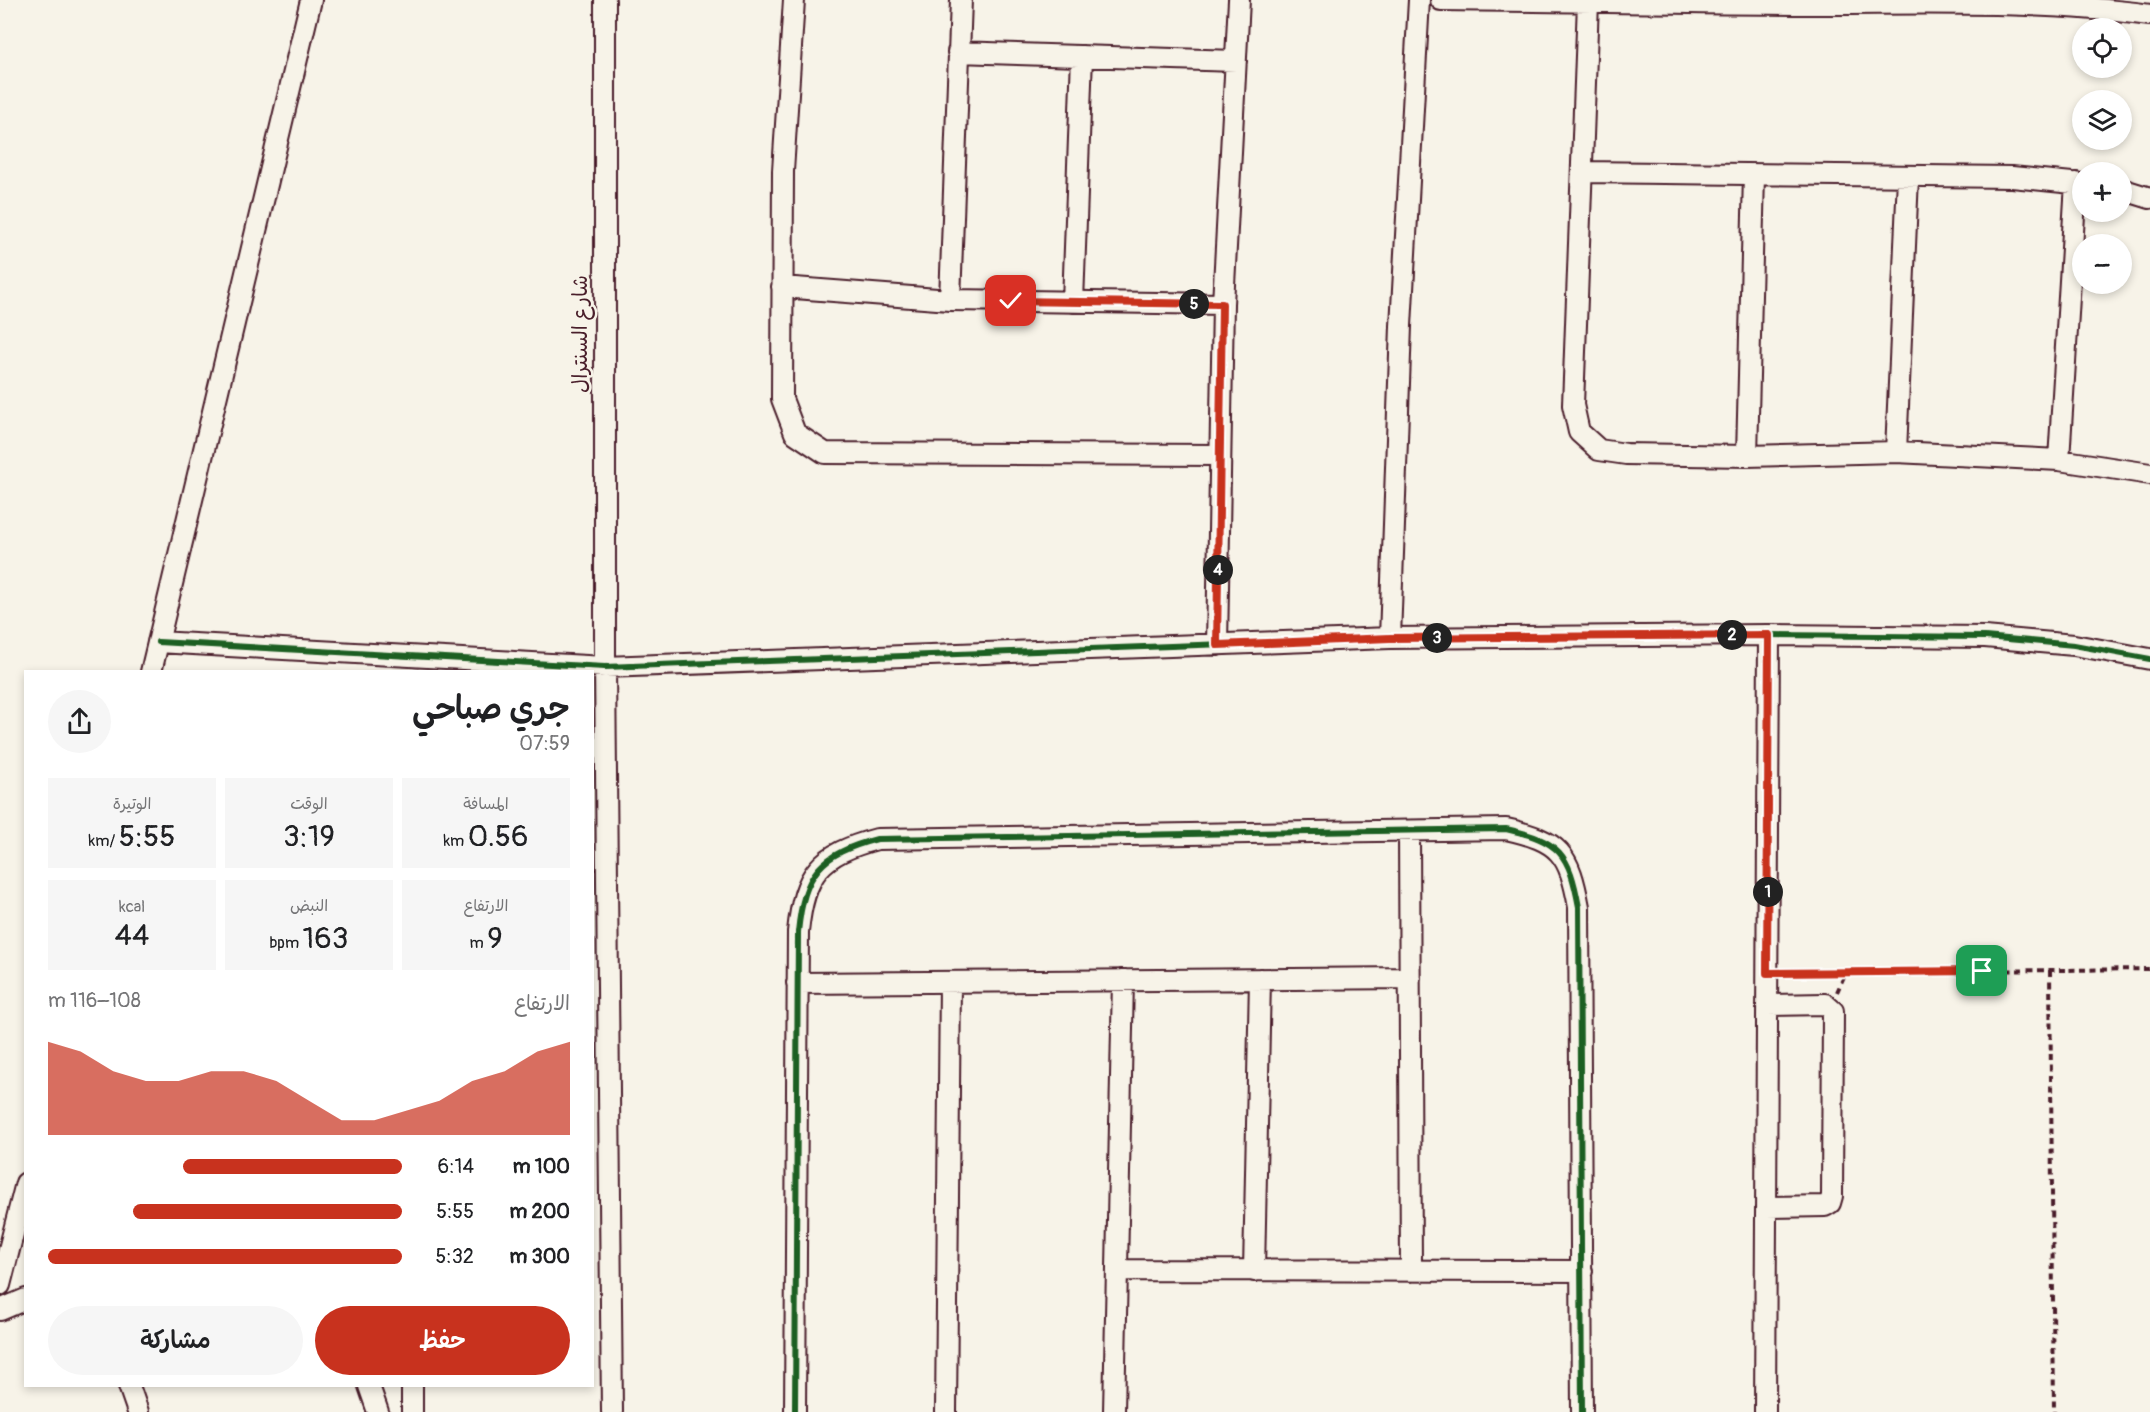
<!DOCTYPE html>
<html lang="ar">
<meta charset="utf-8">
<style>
:root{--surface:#fff;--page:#f6f6f6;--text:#202124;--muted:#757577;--accent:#c8321e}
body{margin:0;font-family:Pangolin,"Playpen Sans Arabic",sans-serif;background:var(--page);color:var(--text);direction:rtl;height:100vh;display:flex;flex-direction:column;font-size:22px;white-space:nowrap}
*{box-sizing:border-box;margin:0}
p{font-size:20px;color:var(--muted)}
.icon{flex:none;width:33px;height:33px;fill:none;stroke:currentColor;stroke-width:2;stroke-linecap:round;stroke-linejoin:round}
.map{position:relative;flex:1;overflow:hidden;direction:ltr}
.drawer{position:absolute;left:24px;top:670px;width:570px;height:717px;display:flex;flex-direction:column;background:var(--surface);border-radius:0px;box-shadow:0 3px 9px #0003;direction:rtl}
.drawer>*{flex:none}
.tools{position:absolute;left:2072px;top:18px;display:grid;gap:12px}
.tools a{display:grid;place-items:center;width:60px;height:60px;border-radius:50%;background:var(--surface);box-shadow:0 3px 9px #0003;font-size:30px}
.pin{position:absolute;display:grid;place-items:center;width:51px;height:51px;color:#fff;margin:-26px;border-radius:12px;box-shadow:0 3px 9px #0006}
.km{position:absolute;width:30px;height:30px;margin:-15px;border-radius:50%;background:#222;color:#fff;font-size:16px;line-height:30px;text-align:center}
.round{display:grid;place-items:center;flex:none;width:63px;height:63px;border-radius:32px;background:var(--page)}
.summary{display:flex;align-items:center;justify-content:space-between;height:102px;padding:0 24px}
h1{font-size:33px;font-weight:600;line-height:45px}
.metrics{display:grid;grid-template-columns:repeat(3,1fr);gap:9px;height:102px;padding:6px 24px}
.metrics div{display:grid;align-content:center;border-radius:0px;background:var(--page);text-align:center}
.metrics b{font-size:30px;font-weight:600}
.metrics small{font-size:16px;font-weight:400}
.metrics p{font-size:16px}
.chart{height:168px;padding:12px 24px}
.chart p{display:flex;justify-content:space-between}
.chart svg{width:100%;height:108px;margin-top:6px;fill:var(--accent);opacity:.7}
.cta{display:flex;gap:12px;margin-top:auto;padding:12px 24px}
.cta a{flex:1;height:69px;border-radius:36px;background:var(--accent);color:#fff;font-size:24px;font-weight:600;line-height:69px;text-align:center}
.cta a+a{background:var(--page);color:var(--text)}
ul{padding:0 24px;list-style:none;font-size:20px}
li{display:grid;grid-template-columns:96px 72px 1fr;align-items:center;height:45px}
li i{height:15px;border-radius:8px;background:var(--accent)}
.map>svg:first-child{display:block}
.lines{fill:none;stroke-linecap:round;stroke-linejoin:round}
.minor-casing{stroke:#4a1f2b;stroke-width:24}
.path{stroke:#4a1f2b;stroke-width:4;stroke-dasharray:6 4.5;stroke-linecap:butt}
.minor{stroke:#f7f3e8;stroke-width:20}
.cycleway-casing{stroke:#f7f3e8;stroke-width:10}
.cycleway{stroke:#1b5e20;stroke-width:6}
.route-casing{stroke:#fff;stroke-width:12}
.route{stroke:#c8321e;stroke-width:8}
.labels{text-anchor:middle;stroke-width:5;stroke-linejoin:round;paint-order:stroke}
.street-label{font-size:21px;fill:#4a1f2b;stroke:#f7f3e8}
</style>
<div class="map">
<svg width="2150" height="1412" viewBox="0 0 2150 1412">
<rect width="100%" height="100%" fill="#f7f3e8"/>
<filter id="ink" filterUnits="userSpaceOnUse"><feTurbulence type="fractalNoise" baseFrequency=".0167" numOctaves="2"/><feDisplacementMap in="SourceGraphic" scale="12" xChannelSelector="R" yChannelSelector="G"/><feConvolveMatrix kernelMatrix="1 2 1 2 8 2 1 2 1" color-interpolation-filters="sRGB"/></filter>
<g filter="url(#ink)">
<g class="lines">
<defs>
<path id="minor" d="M605 0V667L612 1412
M794 0 783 171 782 399 795 433 825 453 1219 455
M1441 0C1567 1 1693 4 1819 4 1929 4 2041 0 2150 15
M1588 2 1573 405 1579 432 1599 450 1626 454 1747 456 1896 452 2059 460 2150 474
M958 52 1236 61
M1582 172 2012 177 2082 184
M2121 189 2150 198
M782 287 950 300 1223 304
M950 300 961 0
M1073 302 1082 56
M1896 452 1908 177
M1747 456 1754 175
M2059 460 2076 183
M1390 638 1401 326 1419 0
M158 642 605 667 1390 638 1769 635 1985 637 2074 645 2150 659
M1217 645 1223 304 1239 0
M151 672 311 0
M1409 831 1411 1271
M797 983 1410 978
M1766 1207 1825 1206 1830 1203 1832 1196 1833 1011 1825 1004 1767 1005
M1117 1270 1582 1271
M1254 1271 1260 979
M0 1285 26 1183
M0 1310 26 1299
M129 1386 138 1412
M369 1386 378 1412
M412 1386V1412
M795 1412 798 932C804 873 820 854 877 839L1506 829C1560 841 1569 853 1579 907L1582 1412
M946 1412 950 982
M1114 1412 1123 980
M1765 1412 1769 635"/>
</defs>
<use href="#minor" class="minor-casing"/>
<path class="path" d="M2050 970 2054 1412
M1786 973 2150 969
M1837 992 1846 972"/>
<use href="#minor" class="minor"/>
<defs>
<path id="cycleway" d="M158 642 605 667 1390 638 1769 635 1985 637 2074 645 2150 659
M795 1412 798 932C804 873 820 854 877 839L1506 829C1560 841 1569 853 1579 907L1582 1412"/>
</defs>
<use href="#cycleway" class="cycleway-casing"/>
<use href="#cycleway" class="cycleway"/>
</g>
</g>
<g class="lines" filter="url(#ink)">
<defs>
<path id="route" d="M1011 301 1222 304 1217 645 1390 638 1769 635 1767 973 1982 971"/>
</defs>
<use href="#route" class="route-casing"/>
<use href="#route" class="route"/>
</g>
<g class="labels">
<g class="street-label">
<text transform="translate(580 334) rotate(-90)" y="7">شارع السنترال</text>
</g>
</g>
</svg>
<div class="tools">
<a><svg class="icon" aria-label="locate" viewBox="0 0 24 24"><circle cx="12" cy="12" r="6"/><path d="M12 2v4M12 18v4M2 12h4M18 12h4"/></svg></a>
<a><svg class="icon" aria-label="layers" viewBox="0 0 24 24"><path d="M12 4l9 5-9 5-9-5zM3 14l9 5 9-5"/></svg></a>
<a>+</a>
<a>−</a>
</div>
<div class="pin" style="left:1982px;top:971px;background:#1e9e55"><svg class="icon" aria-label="arrive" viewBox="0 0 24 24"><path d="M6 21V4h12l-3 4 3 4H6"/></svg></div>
<div class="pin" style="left:1011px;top:301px;background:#d93025"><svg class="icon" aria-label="check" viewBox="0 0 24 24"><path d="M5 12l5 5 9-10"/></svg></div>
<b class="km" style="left:1768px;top:892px">1</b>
<b class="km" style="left:1732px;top:635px">2</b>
<b class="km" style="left:1437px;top:638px">3</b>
<b class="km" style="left:1218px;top:570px">4</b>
<b class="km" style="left:1194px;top:304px">5</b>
<section class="drawer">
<div class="summary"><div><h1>جري صباحي</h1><p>07:59</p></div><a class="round"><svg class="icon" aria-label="share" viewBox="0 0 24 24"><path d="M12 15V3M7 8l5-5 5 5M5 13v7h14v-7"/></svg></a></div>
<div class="metrics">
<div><p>المسافة</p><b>0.56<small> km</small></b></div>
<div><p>الوقت</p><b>3:19</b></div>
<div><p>الوتيرة</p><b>5:55<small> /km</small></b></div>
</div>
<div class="metrics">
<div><p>الارتفاع</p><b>9<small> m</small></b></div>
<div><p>النبض</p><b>163<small> bpm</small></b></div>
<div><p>kcal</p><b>44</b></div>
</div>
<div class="chart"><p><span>الارتفاع</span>108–116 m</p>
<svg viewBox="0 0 160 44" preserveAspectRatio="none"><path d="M0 44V6L10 10L20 18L30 22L40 22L50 18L60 18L70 22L80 30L90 38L100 38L110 34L120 30L130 22L140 18L150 10L160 6V44z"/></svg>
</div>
<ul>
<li><b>100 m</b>6:14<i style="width:62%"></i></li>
<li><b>200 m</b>5:55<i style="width:76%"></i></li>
<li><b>300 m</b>5:32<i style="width:100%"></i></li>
</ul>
<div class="cta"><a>حفظ</a><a>مشاركة</a></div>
</section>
</div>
